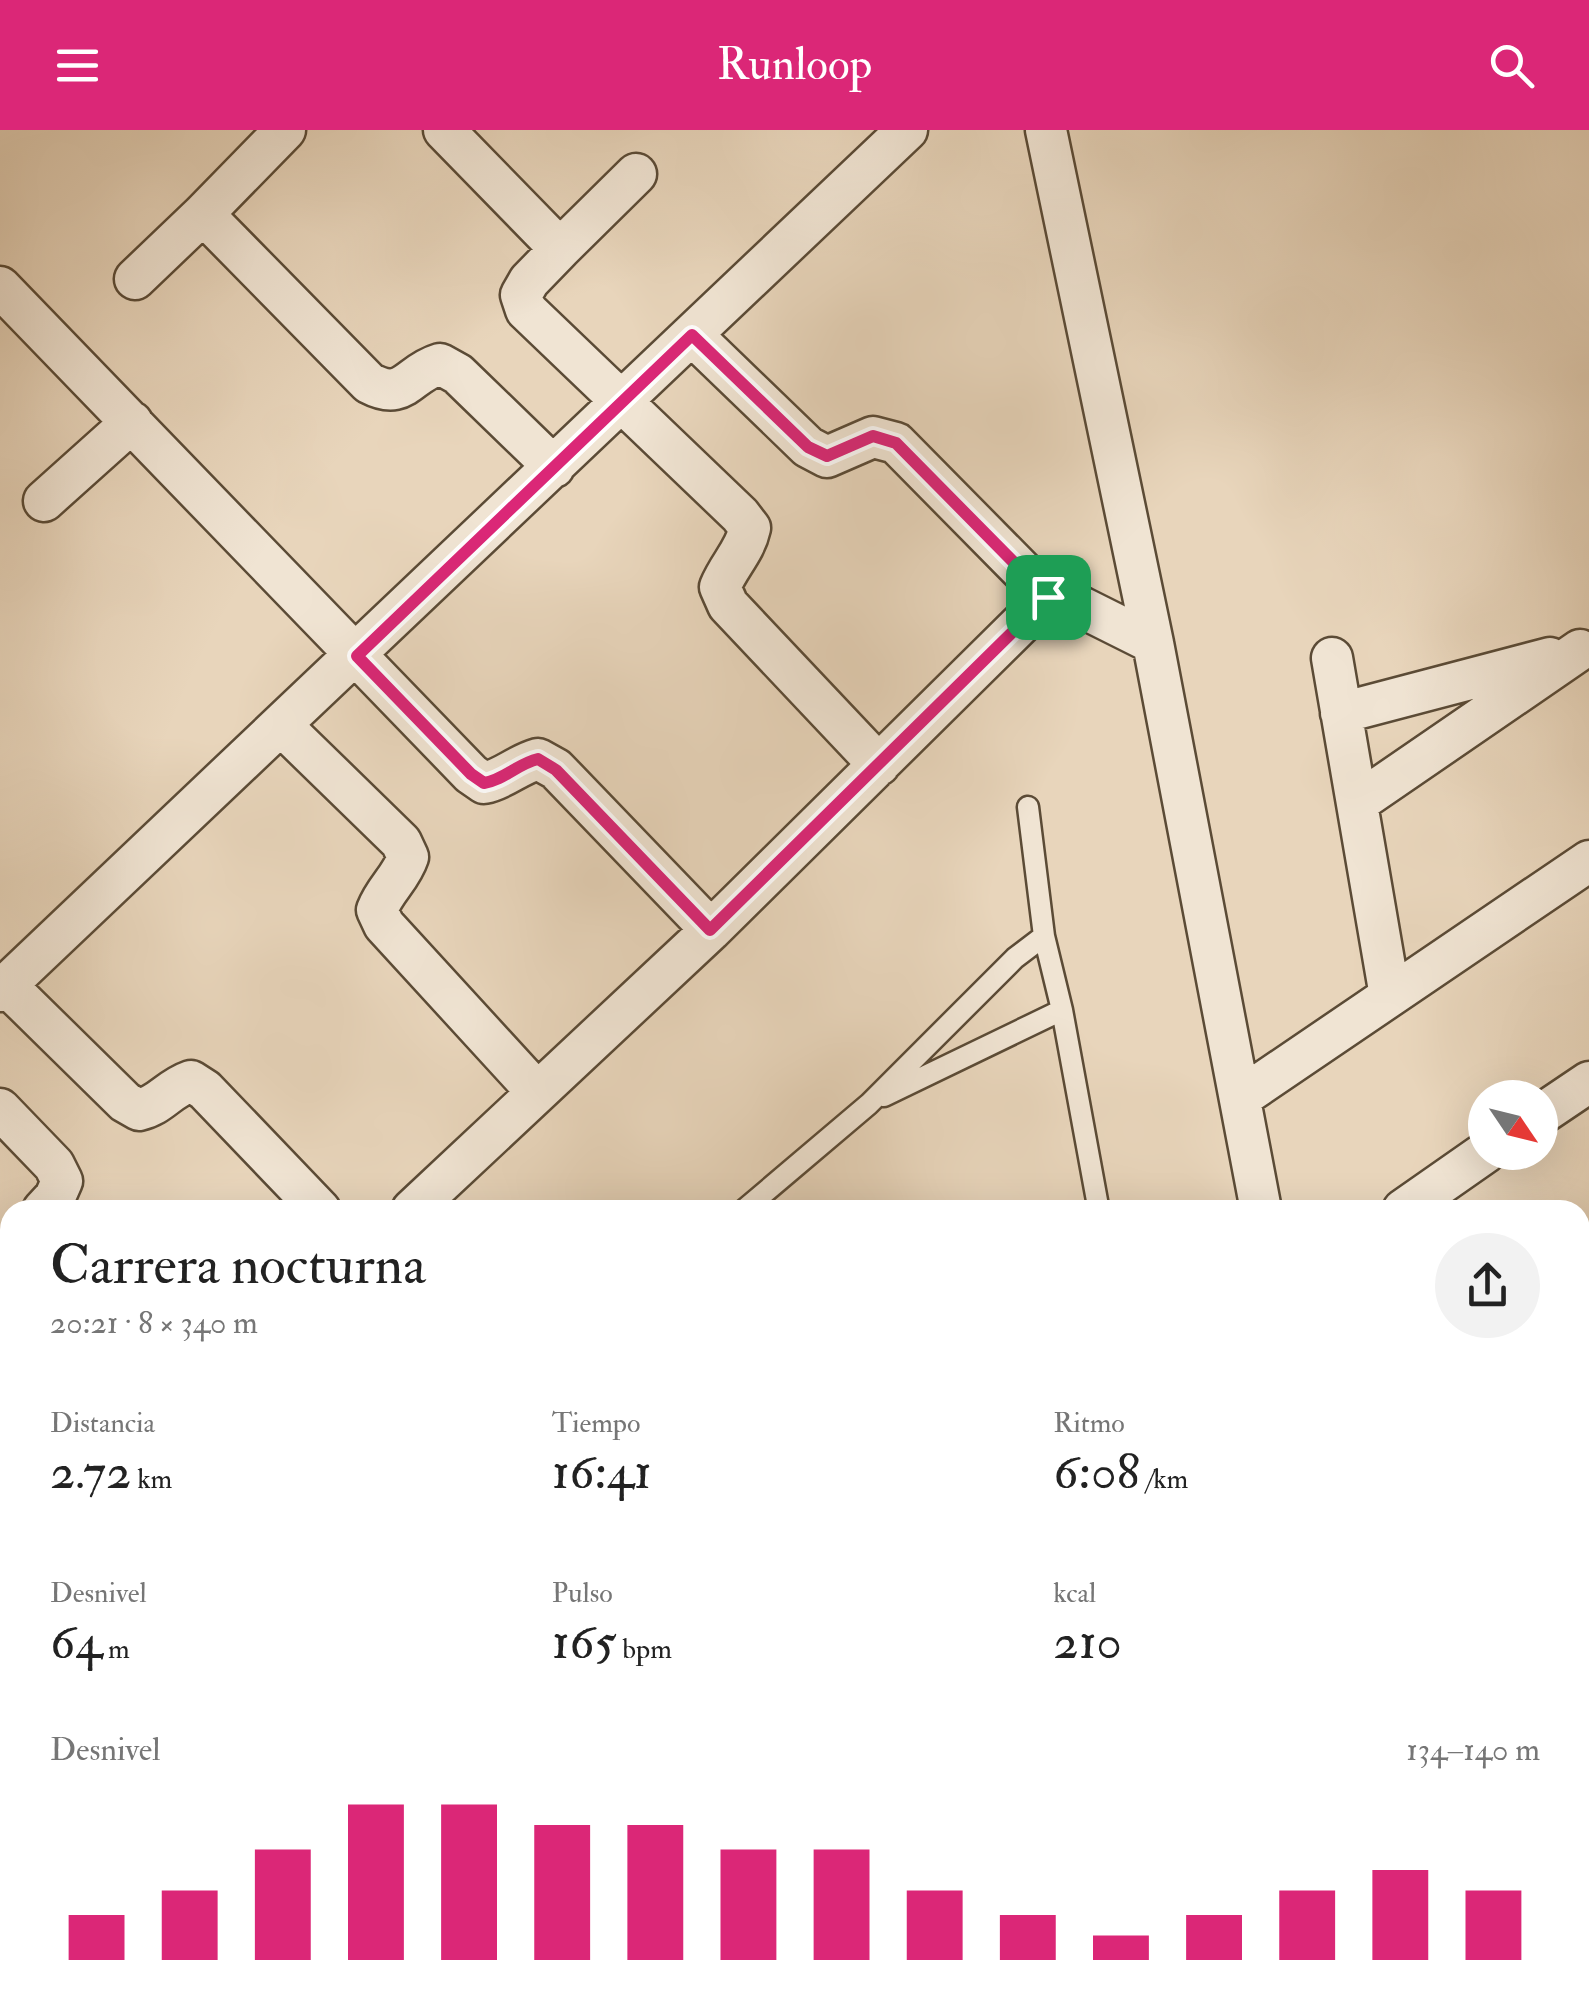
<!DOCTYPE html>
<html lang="es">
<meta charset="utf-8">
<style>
:root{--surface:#fff;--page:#f2f2f2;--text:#222;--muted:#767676;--accent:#db2777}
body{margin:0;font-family:"IM FELL Double Pica",serif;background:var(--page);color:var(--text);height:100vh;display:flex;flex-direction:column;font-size:38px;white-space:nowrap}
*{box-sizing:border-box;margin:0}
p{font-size:32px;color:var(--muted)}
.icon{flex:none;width:55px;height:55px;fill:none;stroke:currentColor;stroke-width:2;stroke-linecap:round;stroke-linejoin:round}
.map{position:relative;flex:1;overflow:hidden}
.panel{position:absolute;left:0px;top:1070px;width:1590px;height:812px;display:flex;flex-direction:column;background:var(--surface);border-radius:30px 30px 0 0;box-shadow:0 10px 40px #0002}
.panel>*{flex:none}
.needle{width:65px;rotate:125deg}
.fabs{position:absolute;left:1468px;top:950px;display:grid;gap:20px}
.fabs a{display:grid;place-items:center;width:90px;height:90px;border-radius:50%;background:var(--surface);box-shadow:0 10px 40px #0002;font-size:50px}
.pin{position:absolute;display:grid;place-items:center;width:85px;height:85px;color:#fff;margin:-42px;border-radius:20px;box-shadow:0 5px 15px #0006}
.round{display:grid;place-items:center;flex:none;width:105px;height:105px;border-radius:52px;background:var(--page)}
.overview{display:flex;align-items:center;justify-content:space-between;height:170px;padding:0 50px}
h1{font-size:55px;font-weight:600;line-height:75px}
.figures{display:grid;grid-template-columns:repeat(3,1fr);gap:15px;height:170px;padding:10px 50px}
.figures div{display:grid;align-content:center}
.figures b{font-size:50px;font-weight:600}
.figures small{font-size:28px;font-weight:400}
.figures p{font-size:28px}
.chart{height:280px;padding:20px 50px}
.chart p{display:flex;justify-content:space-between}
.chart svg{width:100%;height:180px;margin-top:10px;stroke:var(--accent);stroke-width:6}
header{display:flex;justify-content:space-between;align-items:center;height:130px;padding:0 50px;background:var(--accent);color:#fff;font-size:45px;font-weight:600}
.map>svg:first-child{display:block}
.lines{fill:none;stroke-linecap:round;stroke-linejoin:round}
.service-casing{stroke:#5b4b36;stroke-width:25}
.minor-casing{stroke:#5b4b36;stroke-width:45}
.service{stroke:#f0e4d3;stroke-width:20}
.minor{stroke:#f0e4d3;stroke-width:40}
.route-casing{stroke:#fff;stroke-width:20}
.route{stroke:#db2777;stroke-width:12}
</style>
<header><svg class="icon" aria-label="menu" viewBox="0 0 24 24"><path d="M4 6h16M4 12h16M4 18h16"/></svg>Runloop<svg class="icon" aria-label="search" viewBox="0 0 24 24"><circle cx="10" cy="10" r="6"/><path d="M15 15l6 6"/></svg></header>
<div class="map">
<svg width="1589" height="1882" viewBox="0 0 1589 1882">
<rect width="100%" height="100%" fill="#e8d5bb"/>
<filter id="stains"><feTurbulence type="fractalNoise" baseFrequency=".002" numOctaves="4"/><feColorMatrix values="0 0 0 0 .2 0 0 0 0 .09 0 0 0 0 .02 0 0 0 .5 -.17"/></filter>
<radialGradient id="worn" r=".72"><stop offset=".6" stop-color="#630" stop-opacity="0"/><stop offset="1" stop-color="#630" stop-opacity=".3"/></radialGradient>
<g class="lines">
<defs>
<path id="service" d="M1028 677 1044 806 1062 880 1098 1076 1093 1080
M884 966 1062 880
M744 1080 869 974 1015 828 1044 806
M0 1699 10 1707
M0 1821 10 1814
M85 1872 94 1882
M564 1872 571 1882
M823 1872 830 1882
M1230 1872 1231 1882
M202 1882 216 1872
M530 1882 543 1872"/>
<path id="minor" d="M285 0 203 84 369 253C405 272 407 244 440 234L458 244 554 337
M444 0 560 119 529 151 521 165 526 180 740 385 750 398C745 421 729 435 720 457L728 475 879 635
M1046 0 1153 513 1261 1080
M560 119 636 44
M135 149 203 84
M0 157 471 644 484 653C504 649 517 635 538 629L556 639 711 800
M44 371 132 292
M1048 467 1083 478 1153 513
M1332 528 1390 866
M1341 583 1550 528
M281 595 401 712 408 727C401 748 385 759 377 780L384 795 537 962
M1357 673 1580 520
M6 855 125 972 139 980C161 975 168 959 191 951L205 960 320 1080
M0 861 907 0
M1240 968 1589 731
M0 979 54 1035 62 1051 55 1067 43 1080
M1540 985 1589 952
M412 1080 711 800 1048 467 896 313 873 307 827 327 808 317 692 205
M1403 1080 1486 1022
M1580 1170 1589 1165
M1580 1304 1589 1303
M0 1425 10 1436
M0 1474 10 1464
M1580 1533 1589 1532
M1372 1872 1373 1882
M1537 1872 1538 1882
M1587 1882 1589 1881"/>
</defs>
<use href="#service" class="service-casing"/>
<use href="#minor" class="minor-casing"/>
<use href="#service" class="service"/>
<use href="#minor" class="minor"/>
</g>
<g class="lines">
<defs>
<path id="route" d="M692 205 808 317 827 326 873 306 896 313 1048 467 710 800 556 640 538 629C517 634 504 650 484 653L471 644 357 526Z"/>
</defs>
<use href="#route" class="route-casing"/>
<use href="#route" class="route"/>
</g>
<rect width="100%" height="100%" filter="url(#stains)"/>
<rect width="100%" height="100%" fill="url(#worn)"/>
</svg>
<div class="fabs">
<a><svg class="needle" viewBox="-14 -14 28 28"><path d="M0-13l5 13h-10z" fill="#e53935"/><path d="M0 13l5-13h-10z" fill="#767676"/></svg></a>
</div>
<div class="pin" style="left:1048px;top:467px;background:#1e9e55"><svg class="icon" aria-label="arrive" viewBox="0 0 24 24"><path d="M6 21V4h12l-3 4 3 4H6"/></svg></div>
<section class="panel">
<div class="overview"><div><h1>Carrera nocturna</h1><p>20:21 · 8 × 340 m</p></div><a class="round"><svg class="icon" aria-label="share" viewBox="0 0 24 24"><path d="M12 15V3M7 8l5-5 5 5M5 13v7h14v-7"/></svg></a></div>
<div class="figures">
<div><p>Distancia</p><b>2.72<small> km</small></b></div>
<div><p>Tiempo</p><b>16:41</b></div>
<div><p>Ritmo</p><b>6:08<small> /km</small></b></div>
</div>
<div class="figures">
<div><p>Desnivel</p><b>64<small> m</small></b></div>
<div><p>Pulso</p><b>165<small> bpm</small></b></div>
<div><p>kcal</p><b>210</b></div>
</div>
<div class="chart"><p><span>Desnivel</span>134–140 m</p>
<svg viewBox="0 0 160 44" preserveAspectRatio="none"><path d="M5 44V33M15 44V27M25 44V17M35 44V6M45 44V6M55 44V11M65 44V11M75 44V17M85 44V17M95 44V27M105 44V33M115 44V38M125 44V33M135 44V27M145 44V22M155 44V27"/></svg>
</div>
</section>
</div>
